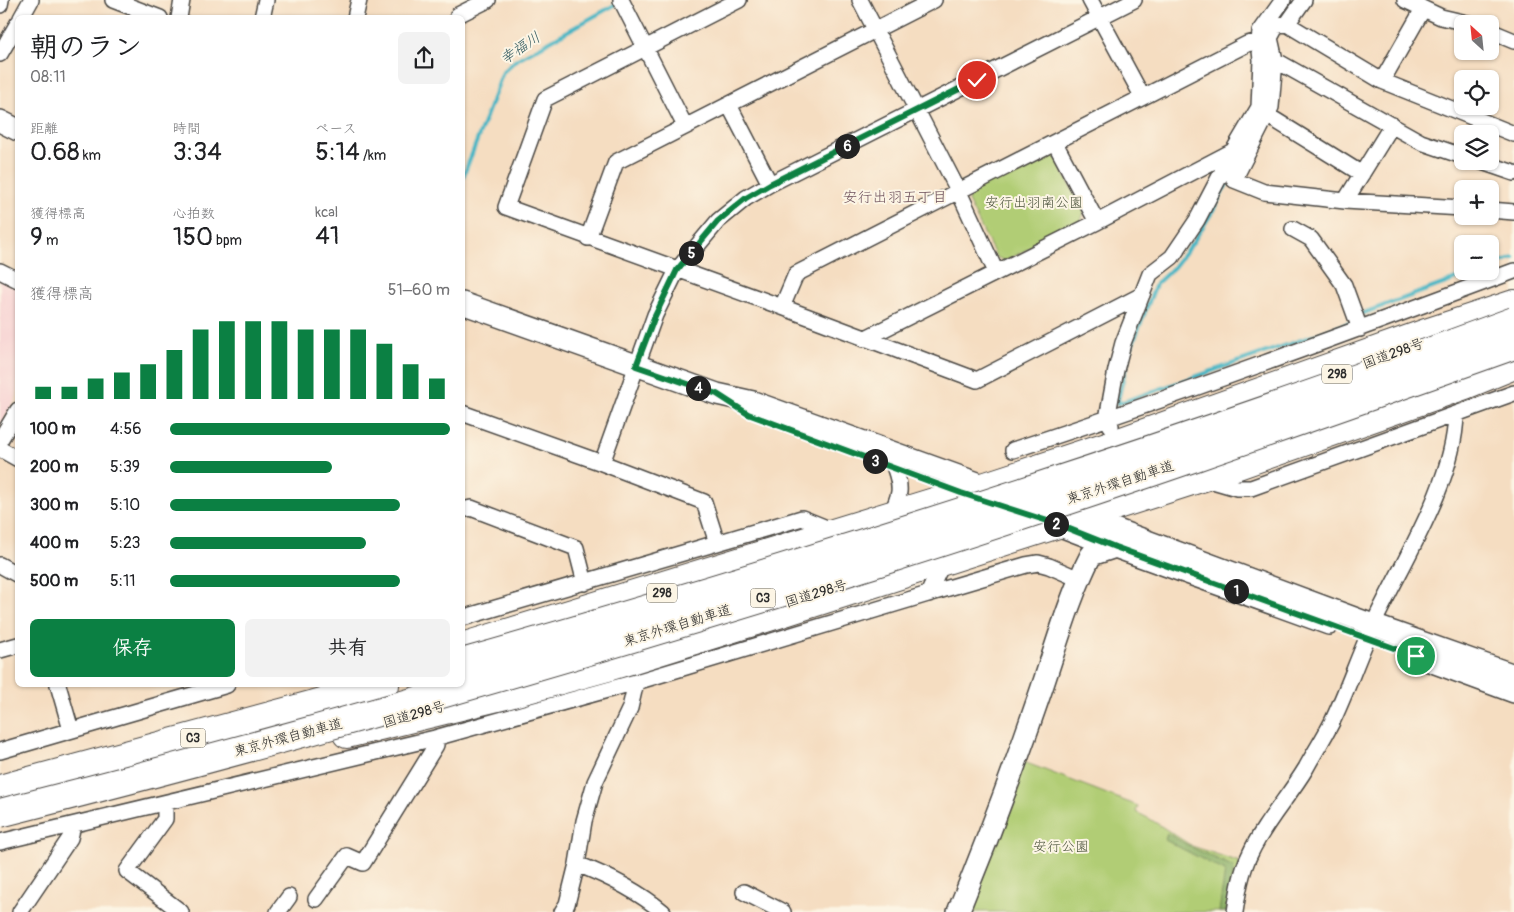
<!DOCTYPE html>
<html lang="ja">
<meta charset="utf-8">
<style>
:root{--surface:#fff;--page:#f2f2f2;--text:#202124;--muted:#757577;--accent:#0b8043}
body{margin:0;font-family:Pangolin,"Klee One",sans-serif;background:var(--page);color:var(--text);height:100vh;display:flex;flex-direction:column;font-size:19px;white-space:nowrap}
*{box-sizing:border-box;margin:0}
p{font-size:16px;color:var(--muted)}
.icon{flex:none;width:28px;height:28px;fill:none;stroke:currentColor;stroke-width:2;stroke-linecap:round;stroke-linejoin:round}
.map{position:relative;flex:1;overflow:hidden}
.side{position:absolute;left:15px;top:15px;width:450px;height:672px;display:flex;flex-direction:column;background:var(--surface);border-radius:8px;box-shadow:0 1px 4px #0004}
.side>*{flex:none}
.needle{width:32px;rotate:333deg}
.tools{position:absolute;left:1454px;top:15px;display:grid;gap:10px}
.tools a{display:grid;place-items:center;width:45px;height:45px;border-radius:8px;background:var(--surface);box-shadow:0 1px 4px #0004;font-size:25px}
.pin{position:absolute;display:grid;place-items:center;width:42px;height:42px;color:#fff;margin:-21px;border:2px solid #fff;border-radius:50%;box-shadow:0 1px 5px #0007}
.km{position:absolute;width:25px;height:25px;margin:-12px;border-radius:50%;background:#222;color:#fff;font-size:14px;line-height:25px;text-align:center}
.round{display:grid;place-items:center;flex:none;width:52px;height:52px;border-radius:8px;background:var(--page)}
.head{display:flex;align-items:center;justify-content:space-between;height:85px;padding:0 15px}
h1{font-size:28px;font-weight:600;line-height:38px}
.stats{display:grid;grid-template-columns:repeat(3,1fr);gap:8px;height:85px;padding:5px 15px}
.stats div{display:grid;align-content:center}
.stats b{font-size:25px;font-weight:600}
.stats small{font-size:14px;font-weight:400}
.stats p{font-size:14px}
.chart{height:140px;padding:10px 15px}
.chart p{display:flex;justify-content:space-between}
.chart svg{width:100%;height:90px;margin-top:5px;stroke:var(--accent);stroke-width:6}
.action{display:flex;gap:10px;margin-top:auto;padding:10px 15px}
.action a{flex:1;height:58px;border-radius:8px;background:var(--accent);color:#fff;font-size:20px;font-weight:600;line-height:58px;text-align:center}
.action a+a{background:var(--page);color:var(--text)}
ul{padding:0 15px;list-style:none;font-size:16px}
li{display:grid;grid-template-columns:80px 60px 1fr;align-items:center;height:38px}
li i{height:12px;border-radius:6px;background:var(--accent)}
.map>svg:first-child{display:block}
.built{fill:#f7cfd1}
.green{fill:#b1cd74;stroke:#6e7c50}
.forest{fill:#8cb066;stroke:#5c6e48}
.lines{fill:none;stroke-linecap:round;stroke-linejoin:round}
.stream{stroke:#48b6c4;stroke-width:4}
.street-casing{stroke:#494642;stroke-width:18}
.secondary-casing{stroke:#494642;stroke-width:24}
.highway-casing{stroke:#494642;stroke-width:30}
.street{stroke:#fff;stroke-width:15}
.secondary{stroke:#fff;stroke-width:21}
.highway{stroke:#fff;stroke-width:28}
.highway-bridge-casing{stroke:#494642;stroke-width:30;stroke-linecap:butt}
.highway-bridge{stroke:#fff;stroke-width:28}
.route-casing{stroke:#fff;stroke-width:10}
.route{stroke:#0b8043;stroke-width:6}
.labels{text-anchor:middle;stroke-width:4;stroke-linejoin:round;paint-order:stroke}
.shield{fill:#fcf5e5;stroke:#6a6863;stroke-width:1}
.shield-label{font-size:12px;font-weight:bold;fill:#2b2b2b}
.park-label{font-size:14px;fill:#4c543d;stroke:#fcf5e5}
.street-label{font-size:14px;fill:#2b2b2b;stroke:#fcf5e5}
.water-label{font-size:15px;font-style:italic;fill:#355c61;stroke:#fcf5e5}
.neighbourhood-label{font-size:15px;fill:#6e515c;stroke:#fcf5e5}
</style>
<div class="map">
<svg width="1514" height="912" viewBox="0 0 1514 912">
<rect width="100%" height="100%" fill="#fcf5e5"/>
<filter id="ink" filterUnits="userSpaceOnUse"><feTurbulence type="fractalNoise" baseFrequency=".02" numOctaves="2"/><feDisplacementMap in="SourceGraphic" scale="10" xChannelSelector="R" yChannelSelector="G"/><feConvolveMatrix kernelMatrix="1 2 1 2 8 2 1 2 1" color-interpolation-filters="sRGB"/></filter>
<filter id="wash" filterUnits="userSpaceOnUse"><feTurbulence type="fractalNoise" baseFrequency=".0096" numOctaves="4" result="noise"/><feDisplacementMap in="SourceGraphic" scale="20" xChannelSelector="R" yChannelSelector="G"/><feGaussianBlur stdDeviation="1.12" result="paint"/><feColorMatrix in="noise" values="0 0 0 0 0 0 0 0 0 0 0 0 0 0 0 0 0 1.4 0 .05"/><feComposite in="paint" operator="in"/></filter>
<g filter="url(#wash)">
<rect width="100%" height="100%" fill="#f5ddc1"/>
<path class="built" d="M0 278 18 286 17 396 0 426Z"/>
<path class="green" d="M1046 152 1054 154 1084 212 1081 221 1005 261 996 257 968 201 971 192Z
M1024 762 1138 806 1136 812 1150 819 1192 846 1240 862 1229 912H964Z"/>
<path class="forest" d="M1167 833 1191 847 1234 867 1226 912H1219L1225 871 1165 840Z"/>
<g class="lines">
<path class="stream" d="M462 180 503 72 516 60 618 3
M1229 180 1211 214 1192 244 1174 267 1156 284 1130 351 1117 404 1352 322
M1490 267 1514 258
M1361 314 1478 271"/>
</g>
</g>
<g filter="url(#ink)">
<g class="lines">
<defs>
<path id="street" d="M113 0 160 18
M621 0 685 126
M739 0 545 99 506 207 782 307 977 380 1142 295
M860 0 959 192 996 272
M1090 0 1142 96
M1304 0 1287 24 1277 25 1270 38 1275 60 1271 107 1234 180 1264 192 1345 201 1462 208
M1405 0 1441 17 1471 24
M0 5 1 0
M458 15 488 0
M21 18 31 0
M179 18 182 0
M262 18 266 0
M355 18 359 0
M1287 24 1382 81 1514 134
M1490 31 1514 41
M0 54 18 23
M1268 60H1275L1421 142 1462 156
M1382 81 1423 9
M729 105 770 184
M1267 115 1362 174
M1055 143 1097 222
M1479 161 1514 173
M1345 201 1392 125
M1490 210 1514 212
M1293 229 1311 239 1344 285 1360 329
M588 238 616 162 934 0
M0 271 18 280
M782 307 796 274 1247 44 1259 41
M864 339 1097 222 1233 151
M462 413 602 463 704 502 717 543
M1111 426 1107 419 1116 370 1123 343 1150 274 1172 257 1197 220 1233 151 1259 107 1261 60 1259 41 1260 32 1283 0
M0 440 18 410
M0 449 18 459
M1013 450C1181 395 1348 333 1514 271
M602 463 655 315 677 270 718 221 746 198 770 184 1134 0
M1206 479 1237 488H1251L1514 393
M462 510 471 508 576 548 585 583
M891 514C900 495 902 489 895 469
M0 565 18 575
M928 594 1026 565 1038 563 1049 566 1079 579
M462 618 802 518 834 531
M0 650 18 645
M58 685 71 730
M0 751 227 685
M165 803V819L127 871 181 912
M0 842 435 738 636 682 928 594 944 560
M577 864C608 876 638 891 663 912
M744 892 783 912
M316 899 347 856 363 863 436 745 435 738
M20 912 70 838 73 825
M278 912 289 897
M562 912 567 904 577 864 584 821 595 782 630 708 636 682
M1235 912C1238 892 1241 872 1250 854 1264 823 1288 798 1306 768 1314 753 1324 738 1332 722 1347 691 1358 657 1373 625 1402 562 1454 484 1456 415"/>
<path id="secondary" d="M0 121 18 130
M462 303 717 394 753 402 991 488
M1077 515 1373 625 1514 675
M1050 522 1115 547 1329 624
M1416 656 1514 692
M958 912C986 844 1012 775 1036 705 1054 655 1067 602 1091 555L1115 547"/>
<path id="highway" d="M462 647 986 486 1122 441 1429 332 1514 304
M347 734 502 696 608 667 785 612 1201 478 1465 385 1514 365
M0 789 385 685"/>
</defs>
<use href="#street" class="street-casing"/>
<use href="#secondary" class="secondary-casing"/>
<use href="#highway" class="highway-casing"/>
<use href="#street" class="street"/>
<use href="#secondary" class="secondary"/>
<use href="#highway" class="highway"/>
<defs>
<path id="highway-bridge" d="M462 663C817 562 1168 449 1514 321
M0 813C293 739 584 655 873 564 1088 496 1301 421 1514 345"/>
</defs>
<use href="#highway-bridge" class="highway-bridge-casing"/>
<use href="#highway-bridge" class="highway-bridge"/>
</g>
</g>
<g class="lines" filter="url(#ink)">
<defs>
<path id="route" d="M977 80 770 184 746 198 718 221 677 270 655 316 636 366 717 394 748 414 961 493 1057 524 1115 547 1416 656"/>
</defs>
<use href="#route" class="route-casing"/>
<use href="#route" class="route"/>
</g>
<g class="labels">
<g class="shield">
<rect x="1322" y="364.5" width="30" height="19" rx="4"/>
<rect x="647" y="583.5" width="30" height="19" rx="4"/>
<rect x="750.5" y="588.5" width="25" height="19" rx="4"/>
<rect x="180.5" y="728.5" width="25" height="19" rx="4"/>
</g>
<g class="shield-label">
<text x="1337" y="378">298</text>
<text x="662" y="597">298</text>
<text x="763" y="602">C3</text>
<text x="193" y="742">C3</text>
</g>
<g class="park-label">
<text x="1034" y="207">安行出羽南公園</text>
<text x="1061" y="851">安行公園</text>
</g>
<g class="street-label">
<text transform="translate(1393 353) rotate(-20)" y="5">国道298号</text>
<text transform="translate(1120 482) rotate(-18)" y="5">東京外環自動車道</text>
<text transform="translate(816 593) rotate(-17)" y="5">国道298号</text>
<text transform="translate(677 625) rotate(-17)" y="5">東京外環自動車道</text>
<text transform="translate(414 714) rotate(-16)" y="5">国道298号</text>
<text transform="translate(288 737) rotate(-15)" y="5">東京外環自動車道</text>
</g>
<g class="water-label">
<text transform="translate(520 48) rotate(-34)" y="5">幸福川</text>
</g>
<g class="neighbourhood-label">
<text x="895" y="202">安行出羽五丁目</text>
</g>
</g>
</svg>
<div class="tools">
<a><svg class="needle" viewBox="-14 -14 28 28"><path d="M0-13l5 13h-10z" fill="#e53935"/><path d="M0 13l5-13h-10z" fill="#757577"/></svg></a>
<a><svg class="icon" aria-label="locate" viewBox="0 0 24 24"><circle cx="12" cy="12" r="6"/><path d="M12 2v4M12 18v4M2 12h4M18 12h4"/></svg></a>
<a><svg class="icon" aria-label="layers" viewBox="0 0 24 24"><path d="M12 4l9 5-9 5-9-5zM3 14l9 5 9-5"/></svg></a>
<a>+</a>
<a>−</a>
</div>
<div class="pin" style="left:1416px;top:656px;background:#1e9e55"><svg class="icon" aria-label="arrive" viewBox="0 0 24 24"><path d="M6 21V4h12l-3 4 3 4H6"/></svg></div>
<div class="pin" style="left:977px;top:80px;background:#d93025"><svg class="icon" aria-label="check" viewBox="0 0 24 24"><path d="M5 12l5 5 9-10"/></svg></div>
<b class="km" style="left:1236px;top:591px">1</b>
<b class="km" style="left:1056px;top:524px">2</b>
<b class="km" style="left:875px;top:461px">3</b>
<b class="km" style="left:698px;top:388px">4</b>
<b class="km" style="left:691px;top:253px">5</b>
<b class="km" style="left:847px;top:146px">6</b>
<section class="side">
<div class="head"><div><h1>朝のラン</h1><p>08:11</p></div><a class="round"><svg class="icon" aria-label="share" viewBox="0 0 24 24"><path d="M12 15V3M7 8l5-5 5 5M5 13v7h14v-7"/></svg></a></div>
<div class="stats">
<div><p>距離</p><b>0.68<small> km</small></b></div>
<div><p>時間</p><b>3:34</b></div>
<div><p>ペース</p><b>5:14<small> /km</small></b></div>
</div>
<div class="stats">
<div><p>獲得標高</p><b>9<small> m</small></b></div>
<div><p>心拍数</p><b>150<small> bpm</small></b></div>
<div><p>kcal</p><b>41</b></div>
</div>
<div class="chart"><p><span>獲得標高</span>51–60 m</p>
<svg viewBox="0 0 160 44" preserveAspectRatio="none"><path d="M5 44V38M15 44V38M25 44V34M35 44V31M45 44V27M55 44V20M65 44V10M75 44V6M85 44V6M95 44V6M105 44V10M115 44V10M125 44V10M135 44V17M145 44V27M155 44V34"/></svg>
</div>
<ul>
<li><b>100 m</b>4:56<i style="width:100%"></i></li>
<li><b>200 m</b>5:39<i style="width:58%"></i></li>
<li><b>300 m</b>5:10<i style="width:82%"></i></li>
<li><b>400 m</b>5:23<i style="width:70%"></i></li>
<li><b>500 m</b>5:11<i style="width:82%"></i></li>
</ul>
<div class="action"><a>保存</a><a>共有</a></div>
</section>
</div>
